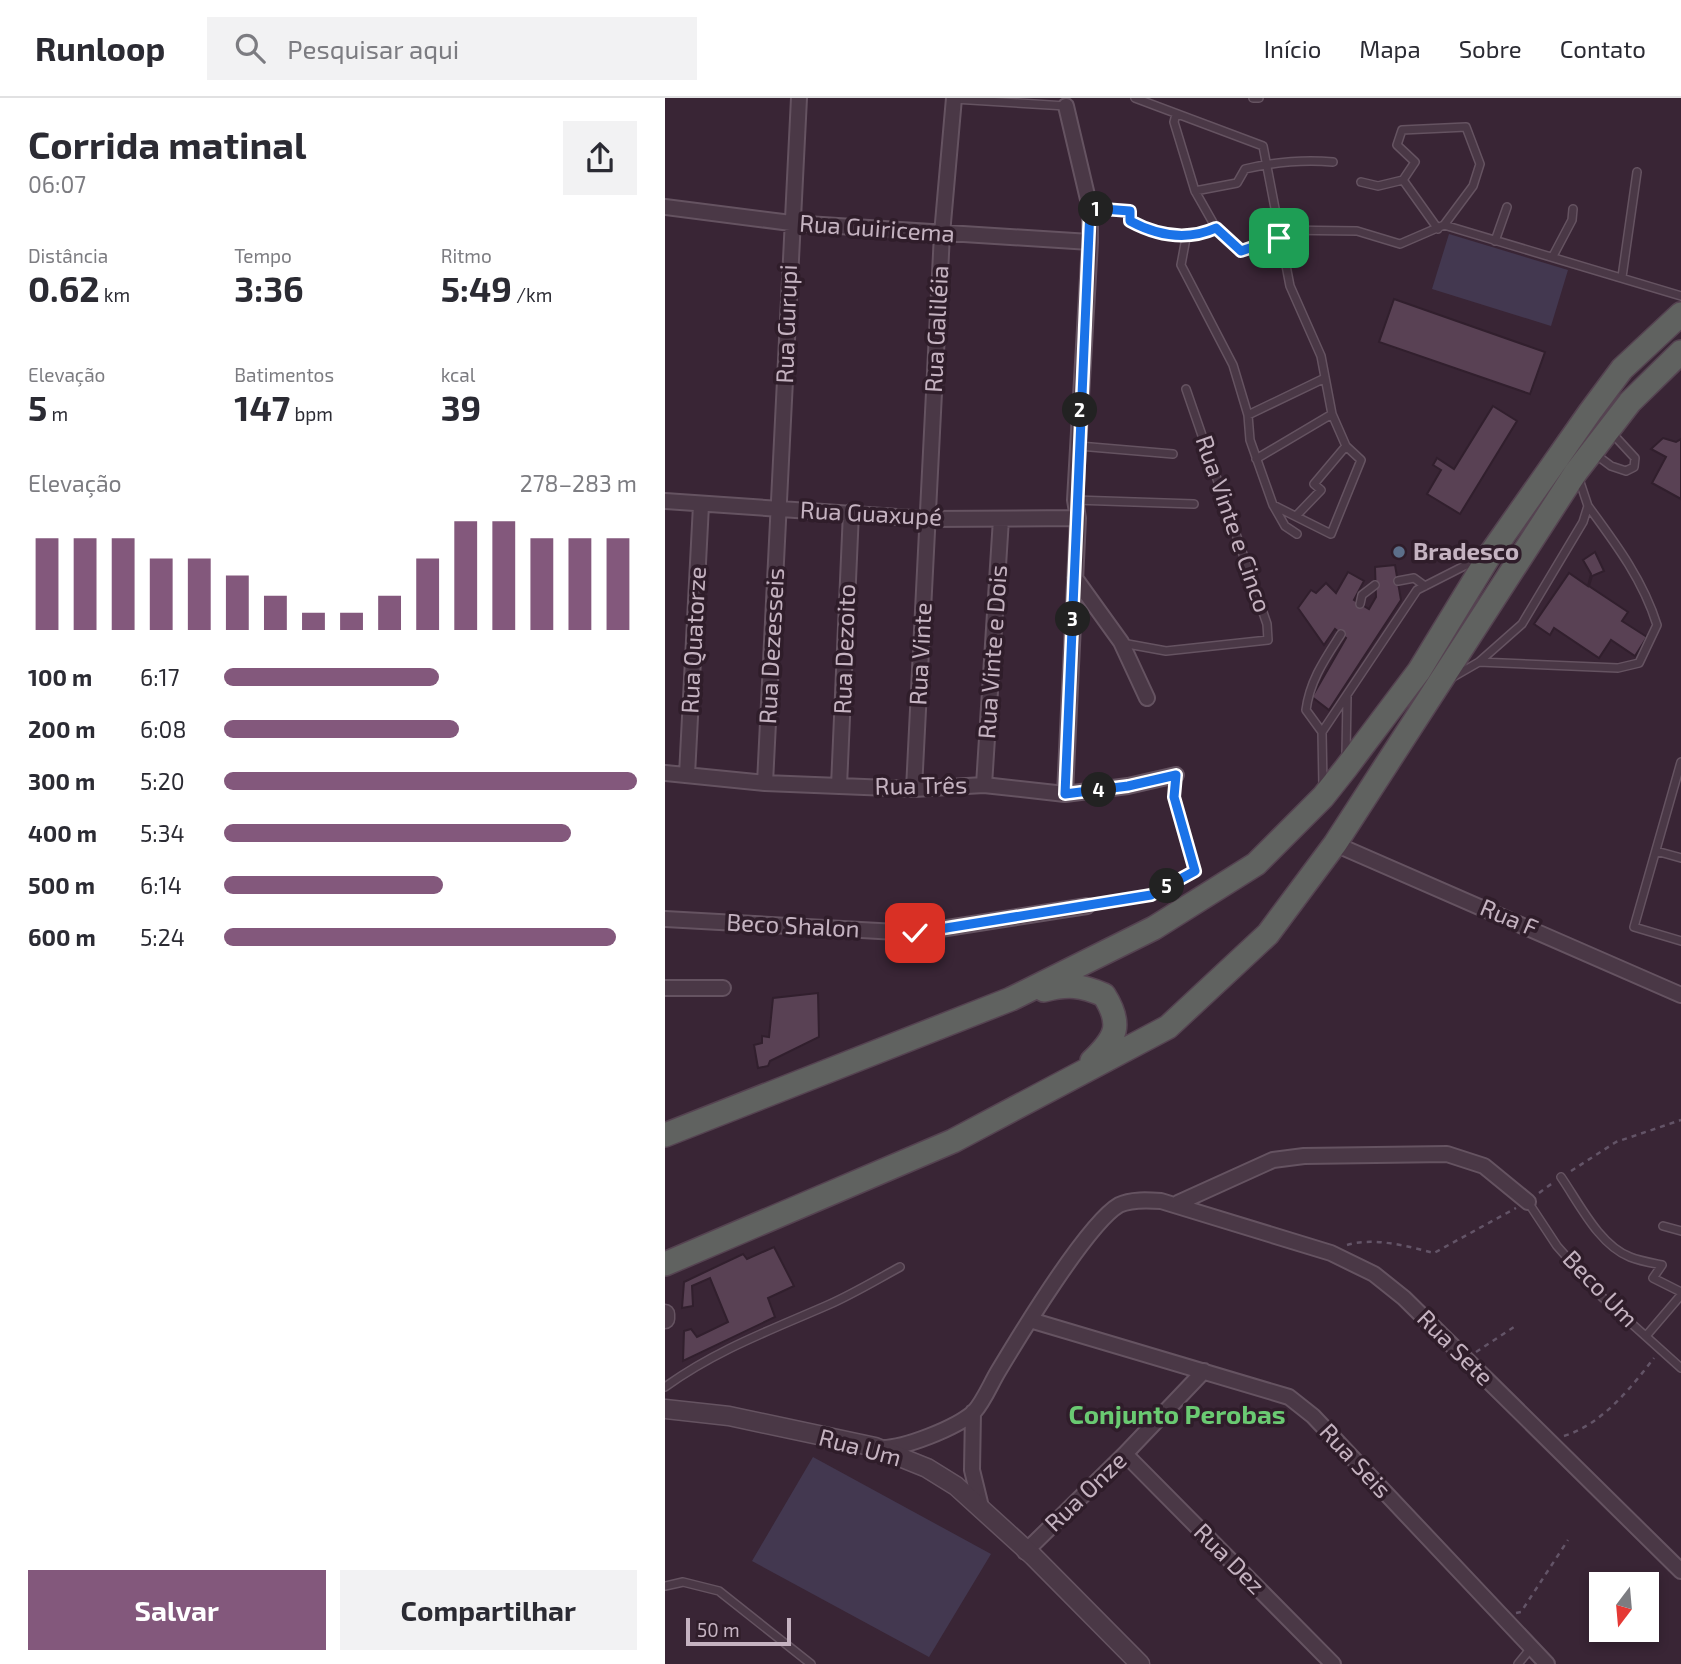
<!DOCTYPE html>
<html lang="pt">
<meta charset="utf-8">
<style>
:root{--surface:#fff;--page:#f2f2f3;--text:#2b2b33;--muted:#7c7c81;--line:#e1e1e2;--accent:#83587c}
body{margin:0;font-family:"Exo 2",sans-serif;background:var(--page);color:var(--text);height:100vh;display:flex;flex-direction:column;font-size:26px;white-space:nowrap}
*{box-sizing:border-box;margin:0}
p{font-size:23px;color:var(--muted)}
.icon{flex:none;width:38px;height:38px;fill:none;stroke:currentColor;stroke-width:2;stroke-linecap:round;stroke-linejoin:round}
.map{position:relative;flex:1;overflow:hidden}
.details{display:flex;flex-direction:column;background:var(--surface);width:665px}
.details>*{flex:none}
.needle{width:46px;rotate:196deg}
.buttons{position:absolute;left:924px;top:1474px;display:grid;gap:14px}
.buttons a{display:grid;place-items:center;width:70px;height:70px;border-radius:0px;background:var(--surface);box-shadow:0 4px 10px #0003;font-size:35px}
.scale{position:absolute;left:21px;bottom:18px;width:105px;box-sizing:border-box;padding-left:7px;border:4px solid #c5b3c1;border-top:0;font-size:19px;line-height:24px;white-space:nowrap;color:#c5b3c1;-webkit-text-stroke:5px #2f1d2a;paint-order:stroke}
.pin{position:absolute;display:grid;place-items:center;width:60px;height:60px;color:#fff;margin:-30px;border-radius:14px;box-shadow:0 4px 10px #0006}
.km{position:absolute;width:35px;height:35px;margin:-18px;border-radius:50%;background:#222;color:#fff;font-size:19px;line-height:35px;text-align:center}
.round{display:grid;place-items:center;flex:none;width:74px;height:74px;border-radius:0px;background:var(--page)}
.head{display:flex;align-items:center;justify-content:space-between;height:119px;padding:0 28px}
h1{font-size:38px;font-weight:700;line-height:52px}
.stats{display:grid;grid-template-columns:repeat(3,1fr);gap:10px;height:119px;padding:7px 28px}
.stats div{display:grid;align-content:center}
.stats b{font-size:35px;font-weight:700}
.stats small{font-size:19px;font-weight:400}
.stats p{font-size:19px}
.chart{height:196px;padding:14px 28px}
.chart p{display:flex;justify-content:space-between}
.chart svg{width:100%;height:126px;margin-top:7px;stroke:var(--accent);stroke-width:6}
.cta{display:flex;gap:14px;margin-top:auto;padding:14px 28px}
.cta a{flex:1;height:80px;border-radius:0px;background:var(--accent);color:#fff;font-size:28px;font-weight:700;line-height:80px;text-align:center}
.cta a+a{background:var(--page);color:var(--text)}
ul{padding:0 28px;list-style:none;font-size:23px}
li{display:grid;grid-template-columns:112px 84px 1fr;align-items:center;height:52px}
li i{height:18px;border-radius:9px;background:var(--accent)}
header{display:flex;align-items:center;gap:42px;box-sizing:border-box;height:98px;padding:0 35px;background:var(--surface);border-bottom:2px solid var(--line)}
header strong{font-size:33px}
nav{display:flex;gap:38px;margin-inline-start:auto;font-size:24px}
.search{width:490px;height:63px;background:var(--page);display:flex;align-items:center;gap:18px;box-sizing:border-box;padding:0 24px;border-radius:0px;color:var(--muted);font-size:26px}
main{display:flex;flex:1;min-height:0}
.map>svg:first-child{display:block}
.green{fill:#433850}
.building{fill:#594154;stroke:#311f2d;stroke-width:2}
.lines{fill:none;stroke-linecap:round;stroke-linejoin:round}
.service-casing{stroke:#655361;stroke-width:10}
.minor-casing{stroke:#655361;stroke-width:18}
.tertiary-casing{stroke:#655361;stroke-width:21}
.trunk-casing{stroke:#554351;stroke-width:26}
.path{stroke:#635467;stroke-width:2.5;stroke-dasharray:5 5;stroke-linecap:butt}
.service{stroke:#4a3846;stroke-width:7}
.minor{stroke:#4a3846;stroke-width:14}
.tertiary{stroke:#4a3846;stroke-width:18}
.trunk{stroke:#606260;stroke-width:23}
.route-casing{stroke:#fff;stroke-width:14}
.route{stroke:#1a73e8;stroke-width:9}
.service-dot{fill:#5c6f8a;stroke:#2f1d2a;stroke-width:2.5}
.labels{text-anchor:middle;stroke-width:7;stroke-linejoin:round;paint-order:stroke}
.street-label{font-size:24px;fill:#c5b3c1;stroke:#2f1d2a}
.poi-label{font-size:24px;font-weight:bold;fill:#c5b3c1;stroke:#2f1d2a;text-anchor:start}
.neighbourhood-label{font-size:26px;font-weight:bold;fill:#6aca72;stroke:#2f1d2a}
</style>
<header>
<strong>Runloop</strong>
<div class="search"><svg class="icon" aria-label="search" viewBox="0 0 24 24"><circle cx="10" cy="10" r="6"/><path d="M15 15l6 6"/></svg>Pesquisar aqui</div>
<nav><a>Início</a><a>Mapa</a><a>Sobre</a><a>Contato</a></nav>
</header>
<main>
<section class="details">
<div class="head"><div><h1>Corrida matinal</h1><p>06:07</p></div><a class="round"><svg class="icon" aria-label="share" viewBox="0 0 24 24"><path d="M12 15V3M7 8l5-5 5 5M5 13v7h14v-7"/></svg></a></div>
<div class="stats">
<div><p>Distância</p><b>0.62<small> km</small></b></div>
<div><p>Tempo</p><b>3:36</b></div>
<div><p>Ritmo</p><b>5:49<small> /km</small></b></div>
</div>
<div class="stats">
<div><p>Elevação</p><b>5<small> m</small></b></div>
<div><p>Batimentos</p><b>147<small> bpm</small></b></div>
<div><p>kcal</p><b>39</b></div>
</div>
<div class="chart"><p><span>Elevação</span>278–283 m</p>
<svg viewBox="0 0 160 44" preserveAspectRatio="none"><path d="M5 44V12M15 44V12M25 44V12M35 44V19M45 44V19M55 44V25M65 44V32M75 44V38M85 44V38M95 44V32M105 44V19M115 44V6M125 44V6M135 44V12M145 44V12M155 44V12"/></svg>
</div>
<ul>
<li><b>100 m</b>6:17<i style="width:52%"></i></li>
<li><b>200 m</b>6:08<i style="width:57%"></i></li>
<li><b>300 m</b>5:20<i style="width:100%"></i></li>
<li><b>400 m</b>5:34<i style="width:84%"></i></li>
<li><b>500 m</b>6:14<i style="width:53%"></i></li>
<li><b>600 m</b>5:24<i style="width:95%"></i></li>
</ul>
<div class="cta"><a>Salvar</a><a>Compartilhar</a></div>
</section>
<div class="map">
<svg width="1016" height="1566" viewBox="0 0 1016 1566">
<rect width="100%" height="100%" fill="#392535"/>
<path class="green" d="M784 136 903 172 886 228 767 191Z
M148 1359 326 1456 264 1559 87 1463Z"/>
<path class="building" d="M729 201 880 254 865 296 714 244Z
M828 308 852 323 795 416 762 396 776 372 768 367 772 360 789 371Z
M998 340 1011 344 1016 341V401L987 385 1001 359 986 351Z
M930 454 939 473 927 478 924 488 963 514 957 523 982 539 970 558 946 542 934 560 889 530 885 537 869 526 904 475 923 488 926 476 918 462Z
M730 467 736 502 664 612 647 599 681 540 670 531 659 547 633 510 646 492 651 495 661 485 671 495 683 474 699 483 689 502 704 511 711 499 710 469Z
M153 895 154 939 105 963 103 968 93 970 89 947 97 945V938L104 939 108 900Z
M109 1149 129 1188 103 1200 110 1219 18 1263 19 1233 26 1231 32 1239 63 1224 45 1180 27 1188 28 1208 17 1210 19 1184 78 1156 82 1161Z"/>
<g class="lines">
<defs>
<path id="service" d="M470 0 598 48 625 188 656 258 667 316 681 348 696 362 666 436 608 407
M588 0H594
M289 1 401 8
M511 16 509 24 530 93 551 130
M738 82 773 131
M530 93 572 85 580 71C610 64 637 61 668 64
M425 110 465 113V123C492 138 523 144 551 130L576 153 614 140
M779 127 1016 198
M613 132 692 133 735 146 779 127 808 88 815 66 801 29 737 32 732 47 750 64 738 82 713 88 696 84
M521 140 516 167 568 267 583 317 585 342 608 407 620 428 632 436
M830 143 842 109
M888 158 907 122 908 111
M957 179 972 74
M583 317 660 280
M414 348 508 356
M930 356 946 368 961 373 969 369 970 360 946 334
M591 361 667 316
M410 402 529 406
M632 417 656 392 649 386 681 348
M733 483 749 480 760 488
M695 506 697 497 710 487
M457 545 501 553 603 542 602 526 521 291
M814 564 953 570 974 565 992 527C978 482 951 446 923 408
M788 579 814 564 857 526 918 424 923 408 913 378
M657 634 641 612C645 582 660 561 676 536
M681 657 682 599
M1016 664 969 829 1016 843
M658 688 657 634 752 492 815 460
M991 753 1016 760
M896 1079C914 1105 934 1147 965 1159 975 1163 987 1165 997 1167L988 1180 1016 1194
M863 1104 892 1148 937 1199 1016 1270
M998 1128 1016 1133
M981 1238 1016 1197
M0 1289C51 1252 106 1232 163 1207 188 1196 211 1182 235 1169
M0 1488 18 1484 54 1493 146 1566
M853 1566 866 1550"/>
<path id="minor" d="M0 109 126 125 425 144
M0 403 262 421 413 420
M410 480 456 544 482 600
M0 675 100 685 249 691 319 687 400 696 463 688 511 677
M22 677 36 407
M100 685 134 0
M319 687 336 421
M174 688 186 414
M249 691 277 136 289 0
M400 696 413 420 410 402 425 144V110L401 8
M670 746 1016 897
M0 821 250 835 422 808
M0 890H58
M513 1105 608 1062 639 1058 782 1056 819 1068 863 1104
M365 1222 624 1299 648 1318 882 1566
M308 1314 307 1372 317 1413
M215 1350C238 1351 291 1330 309 1314 319 1303 326 1285 334 1272 355 1237 423 1125 454 1107 466 1101 483 1102 496 1103L666 1155 709 1176 739 1200 1016 1473
M460 1356 668 1566
M360 1454 460 1356 539 1273"/>
<path id="tertiary" d="M0 1216V1221
M0 1311 64 1318 210 1349 262 1370 291 1388 368 1458 475 1566"/>
<path id="trunk" d="M379 892C403 886 416 887 439 897 458 927 451 940 427 963
M0 1037 346 901 489 830 591 766 658 699 681 670 754 573 826 455 925 314 957 271 1016 216
M0 1166 288 1043 503 929 603 836 670 746 911 374 965 304 1016 254"/>
</defs>
<use href="#service" class="service-casing"/>
<use href="#minor" class="minor-casing"/>
<use href="#tertiary" class="tertiary-casing"/>
<use href="#trunk" class="trunk-casing"/>
<path class="path" d="M510 691 530 773
M436 806 486 797 530 773 534 779
M906 1073 951 1044 1016 1022
M874 1095 889 1084
M682 1147C709 1139 742 1148 769 1155L851 1110
M811 1254 849 1229
M899 1338C937 1326 965 1291 989 1260
M851 1515 856 1514 903 1442"/>
<use href="#service" class="service"/>
<use href="#minor" class="minor"/>
<use href="#tertiary" class="tertiary"/>
<use href="#trunk" class="trunk"/>
</g>
<g class="lines">
<defs>
<path id="route" d="M250 835 486 797 530 773 509 699 511 677 463 688 400 696 425 110 465 113V123C493 138 522 143 551 130L576 153 614 140"/>
</defs>
<use href="#route" class="route-casing"/>
<use href="#route" class="route"/>
</g>
<circle class="service-dot" cx="734" cy="454" r="7"/>
<g class="labels">
<g class="street-label">
<text transform="translate(212 131) rotate(4)" y="8">Rua Guiricema</text>
<text transform="translate(122 226) rotate(-88)" y="8">Rua Gurupi</text>
<text transform="translate(272 231) rotate(-87)" y="8">Rua Galiléia</text>
<text transform="translate(206 416) rotate(3)" y="8">Rua Guaxupé</text>
<text transform="translate(568 426) rotate(71)" y="8">Rua Vinte e Cinco</text>
<text transform="translate(29 542) rotate(-87)" y="8">Rua Quatorze</text>
<text transform="translate(107 548) rotate(-87)" y="8">Rua Dezesseis</text>
<text transform="translate(180 551) rotate(-88)" y="8">Rua Dezoito</text>
<text transform="translate(328 554) rotate(-86)" y="8">Rua Vinte e Dois</text>
<text transform="translate(256 556) rotate(-87)" y="8">Rua Vinte</text>
<text transform="translate(256 688) rotate(-1)" y="8">Rua Três</text>
<text transform="translate(844 820) rotate(23)" y="8">Rua F</text>
<text transform="translate(128 828) rotate(3)" y="8">Beco Shalon</text>
<text transform="translate(935 1191) rotate(46)" y="8">Beco Um</text>
<text transform="translate(790 1250) rotate(45)" y="8">Rua Sete</text>
<text transform="translate(195 1350) rotate(15)" y="8">Rua Um</text>
<text transform="translate(690 1363) rotate(47)" y="8">Rua Seis</text>
<text transform="translate(421 1394) rotate(-44)" y="8">Rua Onze</text>
<text transform="translate(564 1461) rotate(45)" y="8">Rua Dez</text>
</g>
<g class="poi-label">
<text x="748" y="462">Bradesco</text>
</g>
<g class="neighbourhood-label">
<text x="512" y="1326">Conjunto Perobas</text>
</g>
</g>
</svg>
<div class="buttons">
<a><svg class="needle" viewBox="-14 -14 28 28"><path d="M0-13l5 13h-10z" fill="#e53935"/><path d="M0 13l5-13h-10z" fill="#7c7c81"/></svg></a>
</div>
<div class="scale">50 m</div>
<div class="pin" style="left:614px;top:140px;background:#1e9e55"><svg class="icon" aria-label="arrive" viewBox="0 0 24 24"><path d="M6 21V4h12l-3 4 3 4H6"/></svg></div>
<div class="pin" style="left:250px;top:835px;background:#d93025"><svg class="icon" aria-label="check" viewBox="0 0 24 24"><path d="M5 12l5 5 9-10"/></svg></div>
<b class="km" style="left:431px;top:111px">1</b>
<b class="km" style="left:415px;top:312px">2</b>
<b class="km" style="left:408px;top:521px">3</b>
<b class="km" style="left:434px;top:692px">4</b>
<b class="km" style="left:502px;top:788px">5</b>
</div>
</main>
